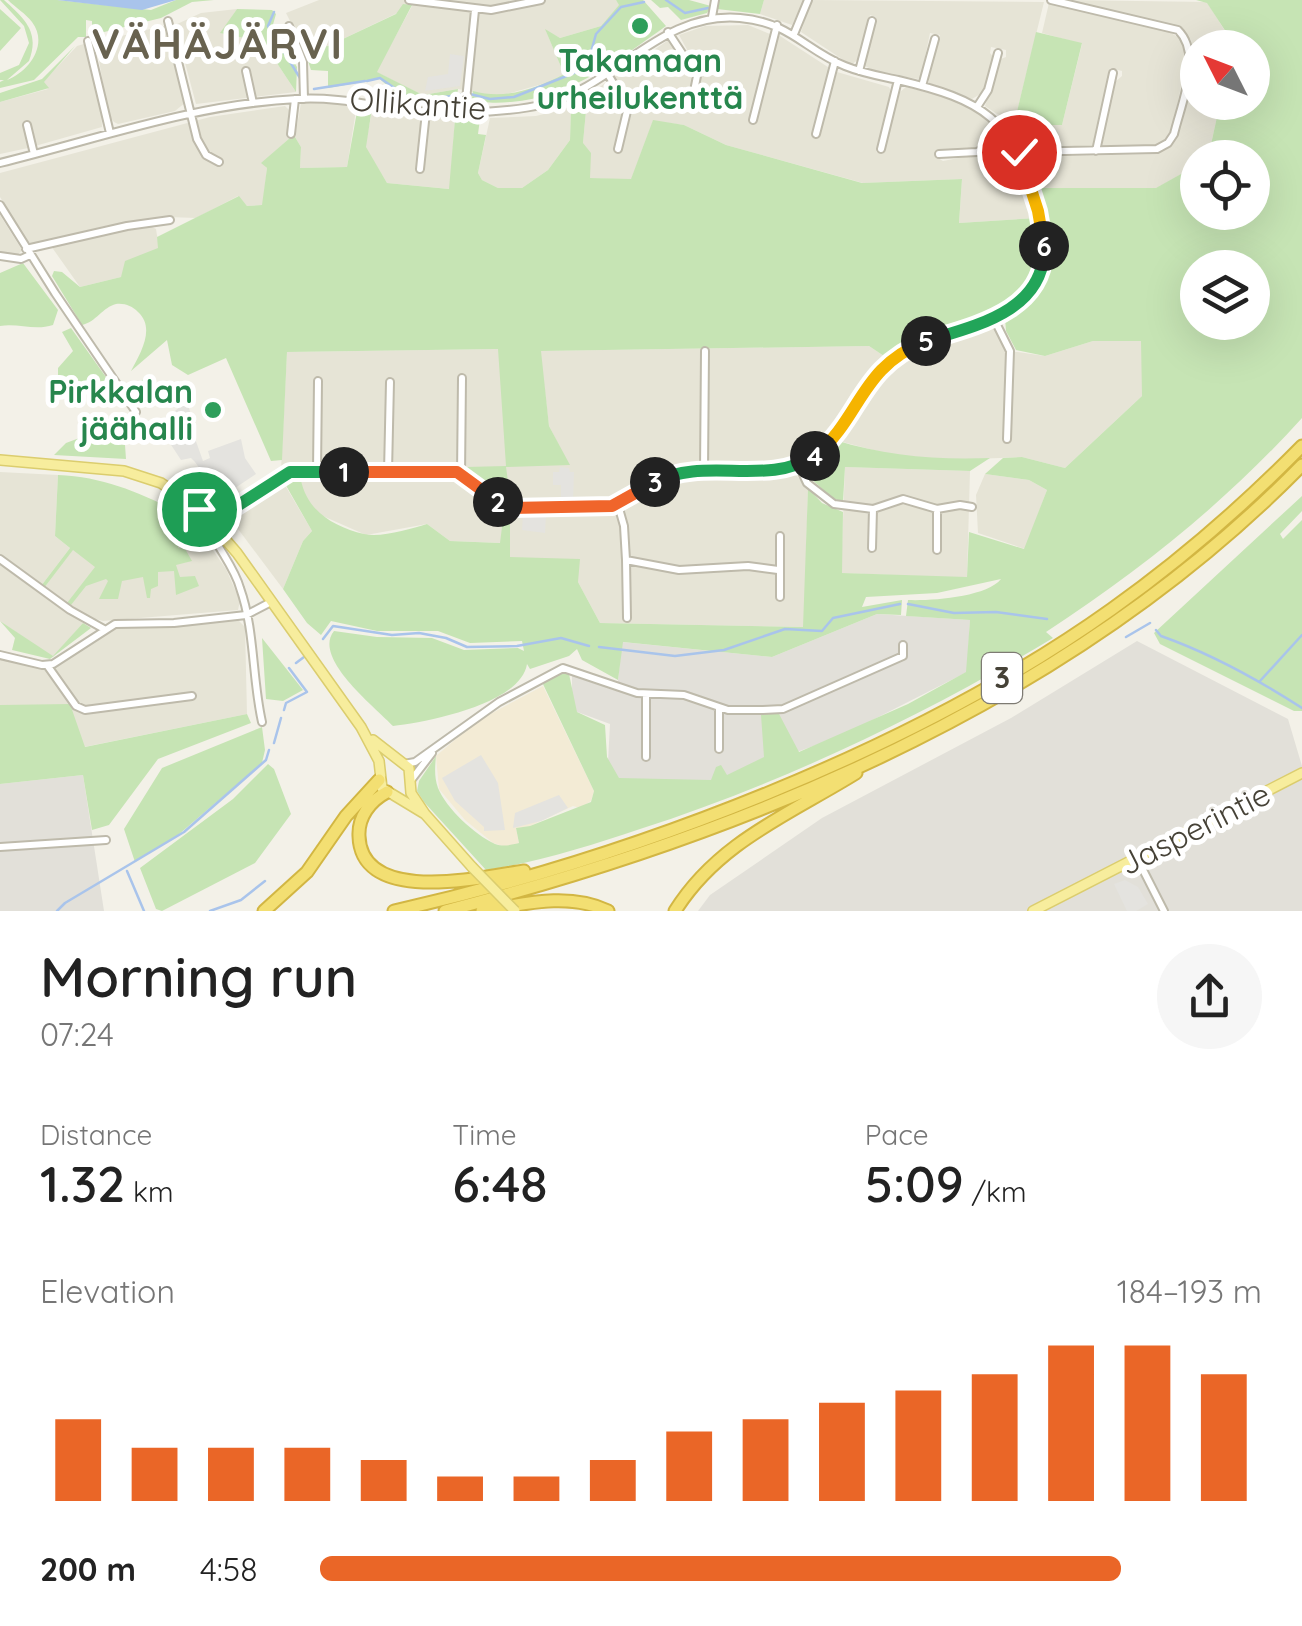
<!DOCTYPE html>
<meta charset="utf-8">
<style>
:root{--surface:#fff;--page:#f6f6f6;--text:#222;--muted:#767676;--accent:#ea6627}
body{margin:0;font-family:Quicksand,sans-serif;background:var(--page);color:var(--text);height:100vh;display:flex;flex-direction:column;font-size:38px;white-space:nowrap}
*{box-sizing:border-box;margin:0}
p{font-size:32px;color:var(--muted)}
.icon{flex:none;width:55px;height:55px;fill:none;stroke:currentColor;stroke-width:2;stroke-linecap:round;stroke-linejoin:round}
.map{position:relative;height:911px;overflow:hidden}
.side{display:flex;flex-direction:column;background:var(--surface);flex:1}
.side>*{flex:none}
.needle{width:65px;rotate:312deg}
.tools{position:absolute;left:1180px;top:30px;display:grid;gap:20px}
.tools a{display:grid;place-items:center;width:90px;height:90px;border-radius:50%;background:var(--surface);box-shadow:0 10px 40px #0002;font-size:50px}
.pin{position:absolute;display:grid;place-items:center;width:85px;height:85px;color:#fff;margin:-42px;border:5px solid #fff;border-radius:50%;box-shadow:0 2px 10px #0007}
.km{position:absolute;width:50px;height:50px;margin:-25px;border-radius:50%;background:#222;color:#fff;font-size:28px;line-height:50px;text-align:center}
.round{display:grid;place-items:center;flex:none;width:105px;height:105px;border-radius:52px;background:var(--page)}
.headline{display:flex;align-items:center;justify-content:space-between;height:170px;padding:0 40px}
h1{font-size:55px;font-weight:600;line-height:75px}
.stats{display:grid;grid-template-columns:repeat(3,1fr);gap:15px;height:170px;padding:10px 40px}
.stats div{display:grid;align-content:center}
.stats b{font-size:50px;font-weight:600}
.stats small{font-size:28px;font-weight:400}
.stats p{font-size:28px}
.chart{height:280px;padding:20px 40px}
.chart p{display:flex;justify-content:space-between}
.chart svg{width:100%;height:180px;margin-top:10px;stroke:var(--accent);stroke-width:6}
ul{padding:0 40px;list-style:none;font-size:32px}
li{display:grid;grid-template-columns:160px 120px 1fr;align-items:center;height:75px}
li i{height:25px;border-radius:12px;background:var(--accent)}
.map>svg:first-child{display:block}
.residential{fill:#e6e4d6}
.commercial{fill:#f3ebd5}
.industrial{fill:#e2e0d9}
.green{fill:#c6e4b4;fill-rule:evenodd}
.parking{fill:#e4e3df}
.water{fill:#a9c4eb}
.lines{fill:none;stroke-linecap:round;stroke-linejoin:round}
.stream{stroke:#a9c4eb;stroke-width:2.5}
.minor-casing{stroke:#bebaab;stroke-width:10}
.major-casing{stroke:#dbcd6e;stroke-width:12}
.highway-casing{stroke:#d2b643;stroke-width:15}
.minor{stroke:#fff;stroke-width:6}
.major{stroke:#f7ed9d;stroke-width:9}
.highway{stroke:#f3df72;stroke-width:11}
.major-bridge-casing{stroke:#dbcd6e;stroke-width:12;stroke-linecap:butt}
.major-bridge{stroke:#f7ed9d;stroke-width:9}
.split-1-casing{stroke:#fff;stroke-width:20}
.split-2-casing{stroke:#fff;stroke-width:20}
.split-3-casing{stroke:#fff;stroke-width:20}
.split-4-casing{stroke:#fff;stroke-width:20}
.split-5-casing{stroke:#fff;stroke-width:20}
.split-6-casing{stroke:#fff;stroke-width:20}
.split-7-casing{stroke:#fff;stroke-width:20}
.split-1{stroke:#22a559;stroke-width:12}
.split-2{stroke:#f0652b;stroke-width:12}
.split-3{stroke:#f0652b;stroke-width:12}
.split-4{stroke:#22a559;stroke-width:12}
.split-5{stroke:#f5b400;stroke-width:12}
.split-6{stroke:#22a559;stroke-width:12}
.split-7{stroke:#f5b400;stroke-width:12}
.leisure-dot{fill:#2e9e5b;stroke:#fff;stroke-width:4}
.labels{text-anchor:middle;stroke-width:10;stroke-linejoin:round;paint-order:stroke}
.shield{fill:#fff;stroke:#7e7b73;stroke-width:2.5}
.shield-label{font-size:30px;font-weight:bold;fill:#464237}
.leisure-label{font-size:32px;font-weight:bold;fill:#27864d;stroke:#fff}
.street-label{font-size:32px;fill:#464237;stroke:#fff}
.district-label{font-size:42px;font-weight:bold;letter-spacing:2.5px;fill:#68624f;stroke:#fff}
</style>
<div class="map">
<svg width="1302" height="911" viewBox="0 0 1302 911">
<rect width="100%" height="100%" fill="#f3f1e8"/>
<path class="residential" d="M319 0H616L620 5 601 26 560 38 546 31 564 74 546 83 496 97 458 89 423 95 376 72 412 6 328 46 304 49 286 13Z
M764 0H804L792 25 760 14Z
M811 0 1044 2 1015 120 997 114 985 106 1001 59 1006 57V50L991 47 990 53 994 58 988 80 982 93 972 99 929 83V72L940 35 930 33 921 77 918 79 877 72 863 65 876 17 870 15 859 59 851 65 801 32Z
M1065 0 1207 2 1228 36V47L1198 48 1197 56H1195L1191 40 1180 27Z
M1049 3 1165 29 1182 40 1187 57 1173 125 1166 140 1158 146 1105 148 1102 145 1115 82 1122 76V71L1110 68 1092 148 1040 150 1039 125H1062L1082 44 1042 33Z
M237 9 221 33 263 42 296 92 196 104 175 25 201 13Z
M748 25 770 34 749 123 756 124 777 34 831 69 814 137 819 138 837 72 889 87 891 91 876 152 883 154 900 92 906 87 949 98 980 114 1001 132 1000 136 979 149 937 150 936 157 943 161 1011 148 1024 173 1037 218 959 223 962 179 863 183 726 145 684 125 653 121 631 180 589 178 583 143 587 100 590 94 608 81 625 105 624 119 614 150 621 152 633 109 614 77 670 39 691 70 693 81 688 103 695 106 701 75 679 35 705 26Z
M163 26H166L186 102 175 111 118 124 114 122 108 115 96 42Z
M84 44 101 109 102 127 35 146 29 125 24 127 28 148 0 154V102L48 89 43 82 77 46Z
M1197 60 1198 102 1220 103 1210 149 1205 157 1198 158 1197 165 1157 188H1038L1031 157 1155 154 1164 149 1170 143 1182 115 1194 61Z
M301 103 357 104 347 167 300 168 301 147 295 137Z
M285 106 289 110 287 133 291 137 262 163 267 168 263 205 247 206 238 196 196 218 169 217 105 226 32 244 27 241 0 197V173L210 117Z
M373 106 455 119 450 189 387 183 365 147Z
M571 107 570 140 548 170 522 188H498L482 180 478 173 490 118 536 116Z
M0 215 22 250 17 256 0 253Z
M152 227 156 229 159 248 121 277 80 287 51 246 128 228Z
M996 323 1010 351 1045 356 1093 341H1142V396L1065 468 1022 457 950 460 896 456 835 440 887 364 934 343Z
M869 346 884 356 883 361 824 443 812 454 788 465 674 469 616 502 511 508 505 467 281 470 287 352 498 349 569 465 549 426 540 351Z
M845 467 970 471 967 578 841 573Z
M0 472 58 475 55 536 70 548 41 586 0 555Z
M684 474H791L797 476 808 488 804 627 600 623 578 582 510 558V511L612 512 669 479Z
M985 474 1029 480 1047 490 1025 549 978 533 976 495Z
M300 476H455L504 509 501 543 450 541 427 524 366 535 316 513 304 495Z
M282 480 312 531 303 541 283 589 229 517Z
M194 523 226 569 240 601 238 610 103 621 83 616 44 588 73 549 148 548Z
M0 562 83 623 53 657 0 621Z
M237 619 245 627 247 714 84 747 0 705V658L47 669 57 666 114 628Z"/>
<path class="commercial" d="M543 686 594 791 591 801 580 808 573 806 530 826 516 828 519 843 505 847 493 843 465 820 439 789 436 756 477 721Z"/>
<path class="industrial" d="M877 614 970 620 967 672 841 736 714 782 607 781 610 724 572 710V674L617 690 622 642 772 657Z
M1137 641 1288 719 1302 766V911H698L710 895 822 818 1011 718Z
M83 775 104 911H0V784Z"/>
<path class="green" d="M0 0H4C25 19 40 32 29 61L7 80C29 72 49 44 32 22 26 14 15 7 8 0H57L151 10 176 0H214L192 2 161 18 92 35V21L86 20V37H78L34 80 0 88V82L4 80H0V73L19 65 29 43 24 26Z
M616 0H643L666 26C618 60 571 97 511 102 498 103 484 104 472 98L473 91C505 100 535 89 564 74L545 29 560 38 601 26 619 5Z
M651 0H689L711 6 707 13 681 20 668 7 660 8Z
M719 0H764L760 14 717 9Z
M1196 0H1302V418C1226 502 1141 570 1046 632L1053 638C923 716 785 782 640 829 589 846 539 862 486 870L424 802 417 791 419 781 436 756C435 766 434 777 438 788 446 808 475 835 495 844 504 847 510 845 519 843L516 828 530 826 591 802 594 791 542 682 556 674H569L577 712 605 725 607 757 619 778 711 780 716 767 721 765 727 775 764 757 761 715 778 712 799 752 908 704 966 672 970 620 906 616 908 600C931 601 987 597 1001 579L937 593 866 597 862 607 902 600 901 615 877 614 772 657 623 642 618 680 582 660 577 649 569 656 530 669 527 664C521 704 427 722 393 726 375 707 312 658 334 631L377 637 432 638 464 650 518 648 524 651 522 641 470 643 438 631H377L331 621 321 635 307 623 283 589 303 541 312 531 284 482 301 480C307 511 334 527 364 534 381 538 410 529 427 524L450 541 500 543 504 511 510 513V557L580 559 578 582 600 623 803 627 808 488 822 503 843 512 842 573 967 577 969 532 1024 549 1047 490 1029 480 985 474 1003 458 1022 457 1065 468 1142 396 1141 341H1093L1045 356 1016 350 1006 331 1005 318C1055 280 1049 244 1038 188H1156L1197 165 1198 212H1252V158L1205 157 1210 149 1220 103 1252 102V48L1228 47V35L1207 3ZM1198 268H1252V322H1198Z
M403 4 412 5 377 72 423 95 458 89 456 100C421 105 406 103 380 79L328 88V71L311 70 304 49 328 46 396 14Z
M0 9 21 28 0 51Z
M237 9 272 10 276 14 272 28 297 67 296 92 263 42 220 33Z
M1036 32 1082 43 1062 125H1033L1015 120Z
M75 46 44 82 49 88 0 102V93L42 79Z
M587 100 583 143 591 153 590 178 631 179 653 120 684 125 726 145 862 183 962 179 959 223 1037 218C1037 231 1039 245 1036 258 1027 307 973 317 932 329 916 334 899 347 884 356L869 346 541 351 549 426 570 465 506 467 511 503 501 500 466 471V467L506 466 498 349 287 352 282 460 271 461 226 358 188 375 172 365 167 340 131 371C140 354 156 328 138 312 132 306 125 303 116 304 103 307 96 322 82 325L52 276 54 271 62 272 80 287 121 277 125 261 158 248 157 237 239 196 247 206 262 205 267 168 261 163 291 137H295L301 147 300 168 347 167 358 106 372 108 366 147 387 183 449 189 455 119H480L478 134 486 135 478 173 482 180 498 188H522L548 170 570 140 571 107Z
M23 263 58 310 53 325C35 331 18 323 0 326V273Z
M71 328 108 380 86 384 87 394 58 382V368L73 351 62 332Z
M150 374 161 388 143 403 132 388Z
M82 437 125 445 126 459 54 455 66 443Z
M835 440C886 456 936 460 990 458L970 471 845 467 843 502 832 498 806 474 807 467Z
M58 475C106 477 142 494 185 515L194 523 197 534 181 538 178 548 184 547 192 561 176 565 180 577 195 576 199 586 176 595 174 571 158 572V586L151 589 150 598H147L143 577 122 581 118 599H99L108 581 106 579 86 586 71 605 67 603 95 567 73 550 44 588 41 586 70 548 55 536Z
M1302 496V511L1280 534 1283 539 1302 520V711H1294L1160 644 1154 633Z
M0 621 53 656 83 623 91 628 50 659 12 650 15 638Z
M262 638 303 690 283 701 266 699Z
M70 704 85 747 247 714 251 723 158 759 109 825 92 830 83 775 0 784V705Z
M262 727 265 750 262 763 178 835 135 862 124 829 162 768Z
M268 764 274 769 291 814 255 863 162 911 156 909 140 868 233 799Z"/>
<path class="parking" d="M450 54 464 56 460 86 425 91 428 77 448 74Z
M187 401 194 426 193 433 203 461 210 458 208 451 241 439 245 458 256 474 220 498 195 462 191 458 181 460 158 425Z
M560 467 569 468 570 472H574L573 501H561V485H553V472H559Z
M523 513 546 514 545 533 522 530Z
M481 755 498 783 505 830 484 831V827L455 801 442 778Z
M559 795 568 808 541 821 513 828 515 813Z
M1125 880 1138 887 1148 904 1136 911H1127L1114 884Z"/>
<path class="water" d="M57 0H176L142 10Z"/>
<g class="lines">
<path class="stream" d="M666 0 685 13 708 8
M274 12 268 26 300 78
M367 81 380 78 406 96 418 100 461 95
M314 89 365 81
M470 94 490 99 514 97 574 73 588 63 596 34 621 7 644 2
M908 604 954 613 996 612 1047 619
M1156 630 1161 636C1212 654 1257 679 1302 708
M1126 637 1150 623
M323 639 333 626 392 635 419 633 446 638 467 647 517 646 561 638 589 646
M599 647 675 656 724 650 785 629 822 631 833 618 900 604
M296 663 304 657
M1260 681 1302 635
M284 710 286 703 307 692 289 668
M274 743 281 718
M127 871 144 911
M57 911 65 903 184 832 266 760 269 750
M210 911 241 900 265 881"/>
<defs>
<path id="minor" d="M409 0 491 10 541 0
M712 17 715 0
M168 21 197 139 206 155 219 162
M289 26 303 62 304 99
M668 32 697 76 692 101
M794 34 808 0
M88 41 110 133
M246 71 253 103
M859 71 872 21
M607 73 628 107 618 149
M922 86 935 39
M977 107 988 90 998 53
M465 110 475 10
M753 120 777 25
M27 125 34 154
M291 134 295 99
M816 134 835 61
M881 149 898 80
M1096 151 1113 73
M1019 152 1157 149 1168 143 1174 134C1181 104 1203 55 1178 30L1051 0
M939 154 977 152 1010 136
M0 163C98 139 195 104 297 99 342 96 384 109 428 112 462 114 512 112 545 104 617 85 661 11 740 18 790 22 805 50 845 66 862 73 880 76 898 80 983 100 1013 118 1037 205 1045 234 1048 261 1032 287 1002 335 936 325 895 355 851 388 843 456 784 470 751 471 716 468 683 472 657 475 639 499 614 506 596 511 534 510 514 508 487 504 474 476 448 471L290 472 254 492 212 522
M420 169 426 112
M0 205 55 293 136 412
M26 249 127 226 170 220
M0 256 21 259 30 255
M994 319 1010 351 1007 439
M799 466 807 483 834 504 873 509 903 499 937 509 960 505 972 507
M317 471 318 381
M704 471 705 351
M388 472 390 382
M461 475 462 378
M618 505 624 526 626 560 679 570 748 566 778 570
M937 509V550
M218 545C226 559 236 573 240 588 255 630 252 678 262 722
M872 548 873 509
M0 559 70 610 104 629
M626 560 627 618
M780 597V536
M0 655 42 665 53 664 115 624 174 623 246 615 271 602
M47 665 76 706 85 710 192 696
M719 708V749
M646 757V694
M404 764 415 762 499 702 563 668 637 693 684 695 728 710H763L783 709 903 656V645
M412 779 432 753
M0 847 106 840
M1137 858 1164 911"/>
<path id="major" d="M0 460 124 471 161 483 199 509 237 553 361 727 379 761 382 788 425 814
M373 740 409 768 411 793 425 814 472 867
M1033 911 1302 773"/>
<path id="highway" d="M387 792C370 801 358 817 359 836 361 906 483 877 524 871
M264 911 307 872 346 816 379 780
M394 911C631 858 913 751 1112 609 1181 560 1243 506 1302 446
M445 911C756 831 1074 698 1302 465
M482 911C523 904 569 892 608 911
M675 911C718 842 790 814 856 773"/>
</defs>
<use href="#minor" class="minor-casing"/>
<use href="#major" class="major-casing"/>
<use href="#highway" class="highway-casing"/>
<use href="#minor" class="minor"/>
<use href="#major" class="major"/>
<use href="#highway" class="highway"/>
<defs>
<path id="major-bridge" d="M472 867 515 911"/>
</defs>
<use href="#major-bridge" class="major-bridge-casing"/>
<use href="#major-bridge" class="major-bridge"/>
</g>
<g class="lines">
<defs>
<path id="split-1" d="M199 509 212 522 290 472H344"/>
<path id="split-2" d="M344 472H457L498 502"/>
<path id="split-3" d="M498 502 511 508 612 506 655 482"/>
<path id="split-4" d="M655 482C705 456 766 487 815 456"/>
<path id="split-5" d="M815 456C863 415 859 368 926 341"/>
<path id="split-6" d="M926 341C975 326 1046 311 1044 246"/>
<path id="split-7" d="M1019 152 1038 211 1044 246"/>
</defs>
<use href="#split-1" class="split-1-casing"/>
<use href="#split-2" class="split-2-casing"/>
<use href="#split-3" class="split-3-casing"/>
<use href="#split-4" class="split-4-casing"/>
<use href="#split-5" class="split-5-casing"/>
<use href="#split-6" class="split-6-casing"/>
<use href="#split-7" class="split-7-casing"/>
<use href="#split-1" class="split-1"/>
<use href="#split-2" class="split-2"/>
<use href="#split-3" class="split-3"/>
<use href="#split-4" class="split-4"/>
<use href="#split-5" class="split-5"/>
<use href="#split-6" class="split-6"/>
<use href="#split-7" class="split-7"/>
</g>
<g class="leisure-dot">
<circle cx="640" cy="26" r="10"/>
<circle cx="213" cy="410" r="10"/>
</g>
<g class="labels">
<rect class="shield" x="982" y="653" width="40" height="50" rx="8"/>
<g class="shield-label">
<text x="1002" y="688">3</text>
</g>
<g class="leisure-label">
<text x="640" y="72">Takamaan<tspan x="640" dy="37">urheilukenttä</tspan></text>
<text x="193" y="403" text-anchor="end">Pirkkalan<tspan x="193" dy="37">jäähalli</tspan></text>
</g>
<g class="street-label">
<text transform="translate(418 104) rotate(4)" y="11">Ollikantie</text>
<text transform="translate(1195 829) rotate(-27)" y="11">Jasperintie</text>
</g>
<g class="district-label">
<text x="218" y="59">VÄHÄJÄRVI</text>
</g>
</g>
</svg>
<div class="tools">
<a><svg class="needle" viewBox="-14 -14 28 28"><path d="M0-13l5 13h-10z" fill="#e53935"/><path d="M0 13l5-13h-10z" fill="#767676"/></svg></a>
<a><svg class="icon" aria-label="locate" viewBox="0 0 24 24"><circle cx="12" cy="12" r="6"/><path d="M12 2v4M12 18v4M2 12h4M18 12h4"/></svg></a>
<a><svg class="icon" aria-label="layers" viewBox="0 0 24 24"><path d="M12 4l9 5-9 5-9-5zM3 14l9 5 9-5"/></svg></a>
</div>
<div class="pin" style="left:199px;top:509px;background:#1e9e55"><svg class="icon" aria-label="arrive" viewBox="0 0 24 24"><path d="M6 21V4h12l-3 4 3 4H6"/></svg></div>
<div class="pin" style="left:1019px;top:152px;background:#d93025"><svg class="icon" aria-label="check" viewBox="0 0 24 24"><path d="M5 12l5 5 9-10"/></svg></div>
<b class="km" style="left:344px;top:472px">1</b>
<b class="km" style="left:498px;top:502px">2</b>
<b class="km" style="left:655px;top:482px">3</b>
<b class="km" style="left:815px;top:456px">4</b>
<b class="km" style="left:926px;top:341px">5</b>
<b class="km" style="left:1044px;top:246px">6</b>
</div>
<section class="side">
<div class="headline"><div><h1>Morning run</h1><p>07:24</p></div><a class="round"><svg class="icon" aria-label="share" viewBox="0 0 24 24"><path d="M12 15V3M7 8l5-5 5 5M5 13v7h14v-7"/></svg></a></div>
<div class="stats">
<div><p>Distance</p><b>1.32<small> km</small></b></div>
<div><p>Time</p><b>6:48</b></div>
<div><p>Pace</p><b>5:09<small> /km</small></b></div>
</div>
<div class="chart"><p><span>Elevation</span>184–193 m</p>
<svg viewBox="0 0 160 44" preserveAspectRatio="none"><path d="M5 44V24M15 44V31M25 44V31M35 44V31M45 44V34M55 44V38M65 44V38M75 44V34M85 44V27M95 44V24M105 44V20M115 44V17M125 44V13M135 44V6M145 44V6M155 44V13"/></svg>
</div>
<ul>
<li><b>200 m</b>4:58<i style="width:85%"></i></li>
</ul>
</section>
